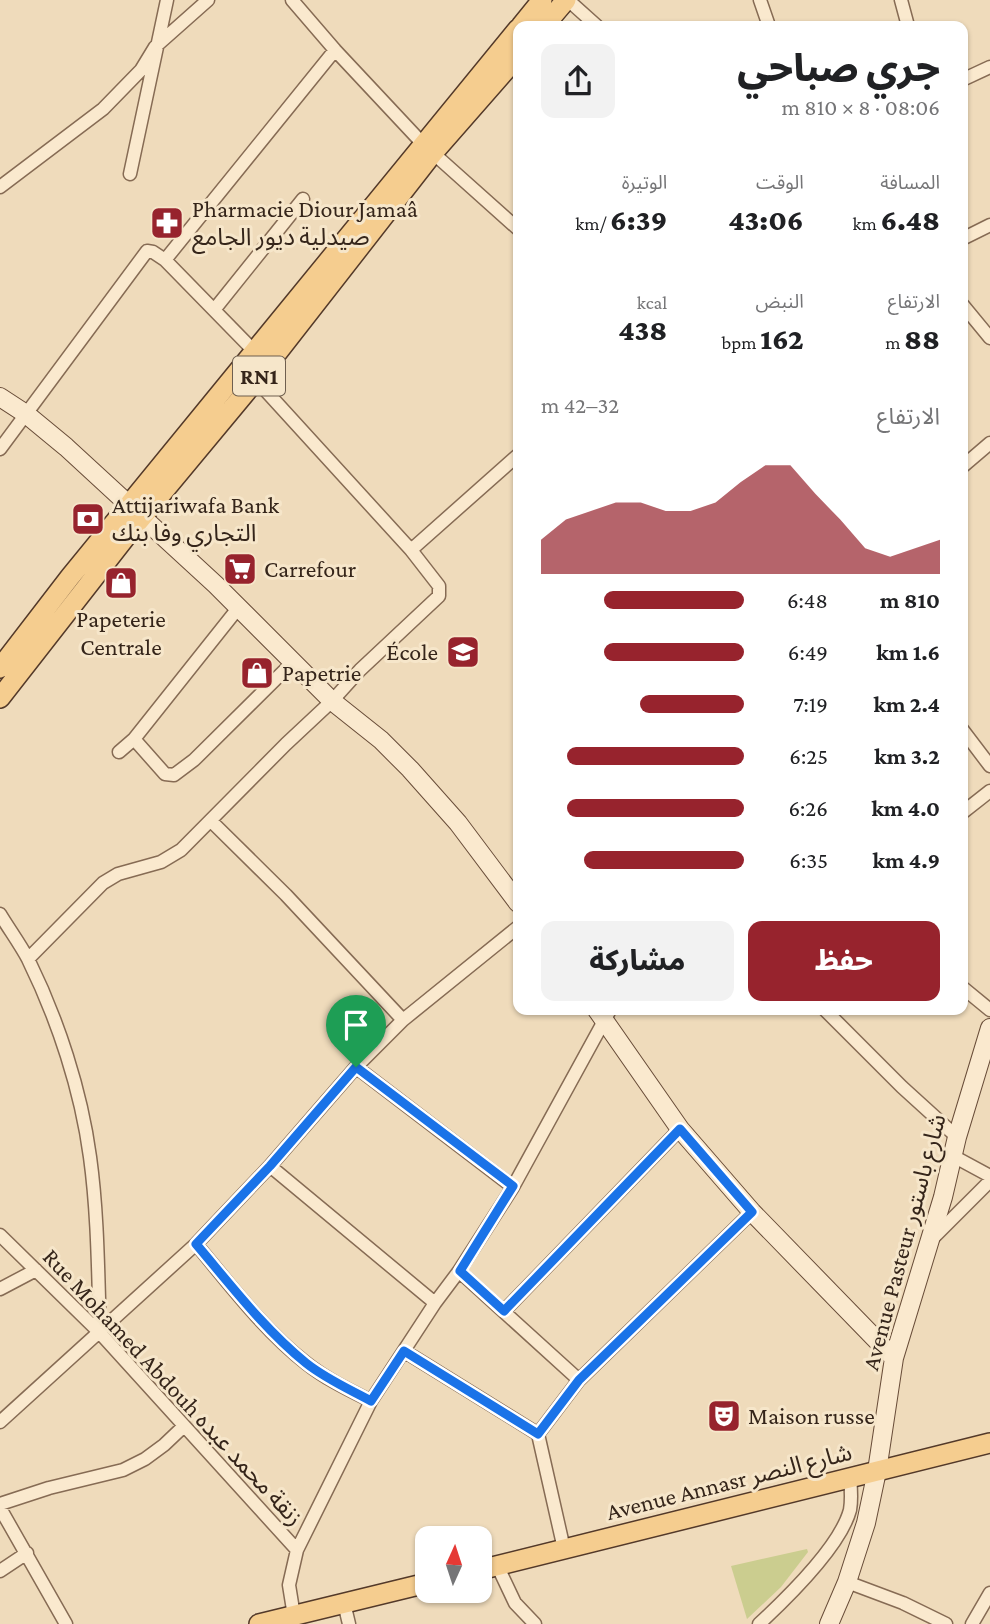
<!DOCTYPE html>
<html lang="ar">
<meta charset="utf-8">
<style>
:root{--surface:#fff;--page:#f2f2f2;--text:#202124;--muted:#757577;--accent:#97232d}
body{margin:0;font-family:"Crimson Pro","Noto Sans Arabic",serif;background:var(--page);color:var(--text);direction:rtl;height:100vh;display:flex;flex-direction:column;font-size:26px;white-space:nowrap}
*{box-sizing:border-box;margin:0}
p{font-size:23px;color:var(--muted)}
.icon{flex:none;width:38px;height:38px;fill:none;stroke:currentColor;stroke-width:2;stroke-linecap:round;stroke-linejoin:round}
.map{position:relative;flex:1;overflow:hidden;direction:ltr}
.panel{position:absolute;left:513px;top:21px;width:455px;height:994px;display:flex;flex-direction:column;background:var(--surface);border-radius:14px;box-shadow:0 2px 5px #0004;direction:rtl}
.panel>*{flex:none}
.needle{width:46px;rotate:3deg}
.tools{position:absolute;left:415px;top:1526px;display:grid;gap:14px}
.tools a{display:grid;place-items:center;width:77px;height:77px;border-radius:14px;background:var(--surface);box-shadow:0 2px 5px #0004;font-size:35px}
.pin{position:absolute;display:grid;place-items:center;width:60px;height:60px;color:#fff;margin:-72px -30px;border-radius:50% 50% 50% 0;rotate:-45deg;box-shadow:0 0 7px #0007}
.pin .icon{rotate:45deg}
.round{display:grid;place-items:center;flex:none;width:74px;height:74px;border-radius:14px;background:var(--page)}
.head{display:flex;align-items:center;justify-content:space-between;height:119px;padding:0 28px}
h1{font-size:38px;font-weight:800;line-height:52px}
.stats{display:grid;grid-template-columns:repeat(3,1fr);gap:10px;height:119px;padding:7px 28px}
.stats div{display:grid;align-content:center}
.stats b{font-size:30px;font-weight:800}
.stats small{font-size:19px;font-weight:400}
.stats p{font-size:19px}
.chart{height:196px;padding:14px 28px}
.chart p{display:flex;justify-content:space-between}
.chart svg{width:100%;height:126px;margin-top:7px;fill:var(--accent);opacity:.7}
.button{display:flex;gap:14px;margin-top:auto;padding:14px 28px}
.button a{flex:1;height:80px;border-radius:14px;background:var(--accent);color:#fff;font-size:28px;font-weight:800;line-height:80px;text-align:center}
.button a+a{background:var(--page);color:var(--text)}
ul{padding:0 28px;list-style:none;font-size:23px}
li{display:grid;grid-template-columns:112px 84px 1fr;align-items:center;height:52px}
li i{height:18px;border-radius:9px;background:var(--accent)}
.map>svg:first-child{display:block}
.green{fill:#cbcd8f}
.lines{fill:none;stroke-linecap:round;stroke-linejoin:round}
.street-casing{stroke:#866b54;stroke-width:15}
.secondary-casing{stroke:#684c38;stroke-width:20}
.primary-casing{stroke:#533929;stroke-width:22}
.street{stroke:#fae9ce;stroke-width:12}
.secondary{stroke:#fae9ce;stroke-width:18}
.primary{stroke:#f5cd8f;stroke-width:19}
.route-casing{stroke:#fff;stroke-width:14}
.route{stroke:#1a73e8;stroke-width:9}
.labels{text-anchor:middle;stroke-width:6;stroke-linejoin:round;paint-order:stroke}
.shield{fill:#f6e6ca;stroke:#6f5f4f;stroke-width:2}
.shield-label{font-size:23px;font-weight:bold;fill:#35251a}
.poi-label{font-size:24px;fill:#35251a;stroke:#f6e6ca;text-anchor:start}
.street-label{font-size:24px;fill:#35251a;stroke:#f6e6ca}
</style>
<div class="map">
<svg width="990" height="1624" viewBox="0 0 990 1624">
<rect width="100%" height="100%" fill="#efdbbb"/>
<path class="green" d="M807 1549 808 1552 781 1587 747 1619 731 1566Z"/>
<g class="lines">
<defs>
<path id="street" d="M292 0 335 50 423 144
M568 0 597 26
M760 0 769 26
M901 0 908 26
M962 80 990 67
M433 153 518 229
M130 174 167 0
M0 187 103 109 141 70 155 47 208 0
M962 239 990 225
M165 260 335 50
M962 304 990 338
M214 310 303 199
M0 449 147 251 153 252 165 260 254 351
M962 467 990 443
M411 550 518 455
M962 729 990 766
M134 739 165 774 174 775 194 760 292 663
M119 752 134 739 239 607
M962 813 990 791
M211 821 286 895 403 1020
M0 914C9 929 20 944 28 959 58 1020 81 1090 90 1157 98 1215 98 1274 100 1333
M28 959 103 883 118 874 161 862 181 850 286 744 332 701 360 670 439 596V586L411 550 256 380
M962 987 990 1010
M825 1010 902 1087 957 1137
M356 1067 513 1187
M953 1156 990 1176
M270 1166 435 1303
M0 1235 100 1333 297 1550
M931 1240 990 1181
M196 1244C230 1285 264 1330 306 1363 326 1379 349 1390 371 1401
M459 1271 579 1380
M0 1289 36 1270
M504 1311 680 1129
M404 1351 538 1434 564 1549
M0 1422 196 1244 270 1166 356 1067 403 1020 518 927
M538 1434 579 1380 752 1212
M0 1504 49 1488 123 1470 145 1459 164 1445 184 1426
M0 1508 66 1624
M497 1565 515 1603 535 1624
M0 1571 27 1553
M847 1582 903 1603 946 1624
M344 1603 349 1624
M294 1616 289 1585 297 1550 371 1401 435 1303 459 1271 513 1187 610 1010
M759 1624C787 1598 840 1547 850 1510 852 1499 851 1488 850 1477
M972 1624 990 1593"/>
<path id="secondary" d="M0 397 26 414 66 447 216 585 332 701 381 740 410 769 458 823 518 903
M597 1010 680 1129 752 1212 894 1358
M829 1624 847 1582 866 1523 877 1471 894 1358 943 1197 957 1137 990 1028"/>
<path id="primary" d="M521 26 542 0
M544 26 566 0
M0 668 70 577 518 29
M0 698 128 534 256 380 433 153 518 56
M480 1570 990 1443
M259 1624 427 1583"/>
</defs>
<use href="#street" class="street-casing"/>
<use href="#secondary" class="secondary-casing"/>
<use href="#primary" class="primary-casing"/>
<use href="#street" class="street"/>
<use href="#secondary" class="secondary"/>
<use href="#primary" class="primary"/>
</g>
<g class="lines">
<defs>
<path id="route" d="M356 1067 513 1186 460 1271 504 1311 680 1129 752 1212 579 1380 538 1434 404 1351 371 1401C349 1389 326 1379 306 1363 264 1329 230 1284 196 1244L270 1166Z"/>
</defs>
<use href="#route" class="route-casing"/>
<use href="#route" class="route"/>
</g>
<defs>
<symbol id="pharmacy-square" viewBox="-11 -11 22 22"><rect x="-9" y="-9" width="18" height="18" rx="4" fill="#97232d" stroke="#f6e6ca"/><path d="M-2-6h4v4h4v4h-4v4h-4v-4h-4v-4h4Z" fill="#fff"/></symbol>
<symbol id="bank-square" viewBox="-11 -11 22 22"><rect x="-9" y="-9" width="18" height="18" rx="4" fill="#97232d" stroke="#f6e6ca"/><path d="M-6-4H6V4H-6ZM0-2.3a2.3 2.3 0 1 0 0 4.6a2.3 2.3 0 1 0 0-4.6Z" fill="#fff"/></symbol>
<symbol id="supermarket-square" viewBox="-11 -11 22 22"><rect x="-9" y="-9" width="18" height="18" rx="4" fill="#97232d" stroke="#f6e6ca"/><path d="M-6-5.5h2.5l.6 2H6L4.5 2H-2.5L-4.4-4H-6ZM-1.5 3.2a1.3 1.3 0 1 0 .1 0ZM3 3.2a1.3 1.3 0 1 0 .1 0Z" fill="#fff"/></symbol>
<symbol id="shop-square" viewBox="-11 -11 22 22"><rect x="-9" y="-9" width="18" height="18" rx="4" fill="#97232d" stroke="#f6e6ca"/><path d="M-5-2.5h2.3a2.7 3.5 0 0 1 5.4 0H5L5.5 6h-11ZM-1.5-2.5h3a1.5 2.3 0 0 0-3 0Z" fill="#fff"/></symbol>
<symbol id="school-square" viewBox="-11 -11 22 22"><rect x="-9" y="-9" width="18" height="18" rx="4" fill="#97232d" stroke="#f6e6ca"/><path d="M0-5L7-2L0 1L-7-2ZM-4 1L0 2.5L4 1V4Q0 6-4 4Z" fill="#fff"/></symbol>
<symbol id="theatre-square" viewBox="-11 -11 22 22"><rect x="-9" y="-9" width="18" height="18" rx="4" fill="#97232d" stroke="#f6e6ca"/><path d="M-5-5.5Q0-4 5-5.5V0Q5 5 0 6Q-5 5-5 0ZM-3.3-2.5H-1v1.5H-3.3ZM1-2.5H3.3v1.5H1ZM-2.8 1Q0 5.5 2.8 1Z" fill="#fff"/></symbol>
</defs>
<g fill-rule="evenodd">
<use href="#pharmacy-square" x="148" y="204" width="38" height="38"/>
<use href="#bank-square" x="69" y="500" width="38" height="38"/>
<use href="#supermarket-square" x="221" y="550" width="38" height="38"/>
<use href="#shop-square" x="102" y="564" width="38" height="38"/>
<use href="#school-square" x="444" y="633" width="38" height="38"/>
<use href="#shop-square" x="238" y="654" width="38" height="38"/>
<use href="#theatre-square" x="705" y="1397" width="38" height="38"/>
</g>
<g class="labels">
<rect class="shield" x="233" y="356.5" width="52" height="39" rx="5"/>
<g class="shield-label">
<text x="259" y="384">RN1</text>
</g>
<g class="poi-label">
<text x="192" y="217">Pharmacie Diour Jamaâ<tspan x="192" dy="28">صيدلية ديور الجامع</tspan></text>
<text x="112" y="513">Attijariwafa Bank<tspan x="112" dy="28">التجاري وفا بنك</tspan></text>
<text x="264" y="577">Carrefour</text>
<text x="121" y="627" text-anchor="middle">Papeterie<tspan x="121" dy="28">Centrale</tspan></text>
<text x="438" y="660" text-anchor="end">École</text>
<text x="282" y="681">Papetrie</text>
<text x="748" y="1424">Maison russe</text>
</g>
<g class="street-label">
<text transform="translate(904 1242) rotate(-75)" y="8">Avenue Pasteur شارع باستور</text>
<text transform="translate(173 1387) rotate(47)" y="8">Rue Mohamed Abdouh زنقة محمد عبده</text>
<text transform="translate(729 1482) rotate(-14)" y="8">Avenue Annasr شارع النصر</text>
</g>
</g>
</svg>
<div class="tools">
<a><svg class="needle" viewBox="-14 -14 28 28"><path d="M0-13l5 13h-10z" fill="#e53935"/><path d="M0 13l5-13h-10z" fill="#757577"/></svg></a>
</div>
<div class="pin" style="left:356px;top:1067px;background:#1e9e55"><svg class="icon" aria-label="arrive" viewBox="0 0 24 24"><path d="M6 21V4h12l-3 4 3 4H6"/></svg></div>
<section class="panel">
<div class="head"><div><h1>جري صباحي</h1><p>08:06 · 8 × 810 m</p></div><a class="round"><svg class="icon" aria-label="share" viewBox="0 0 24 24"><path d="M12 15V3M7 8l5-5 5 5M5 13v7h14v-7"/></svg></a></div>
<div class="stats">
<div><p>المسافة</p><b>6.48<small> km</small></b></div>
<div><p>الوقت</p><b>43:06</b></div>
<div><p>الوتيرة</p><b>6:39<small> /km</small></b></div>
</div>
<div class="stats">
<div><p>الارتفاع</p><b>88<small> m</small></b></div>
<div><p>النبض</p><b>162<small> bpm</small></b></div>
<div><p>kcal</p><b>438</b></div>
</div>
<div class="chart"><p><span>الارتفاع</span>32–42 m</p>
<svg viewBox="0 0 160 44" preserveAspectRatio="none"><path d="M0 44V32L10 25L20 22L30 19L40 19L50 22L60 22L70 19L80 12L90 6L100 6L110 16L120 25L130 35L140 38L150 35L160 32V44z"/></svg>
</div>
<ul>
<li><b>810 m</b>6:48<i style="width:69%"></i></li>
<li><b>1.6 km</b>6:49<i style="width:69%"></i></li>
<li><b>2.4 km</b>7:19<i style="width:51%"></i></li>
<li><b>3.2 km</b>6:25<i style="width:87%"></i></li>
<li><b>4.0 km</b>6:26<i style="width:87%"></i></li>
<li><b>4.9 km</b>6:35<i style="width:79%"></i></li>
</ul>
<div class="button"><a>حفظ</a><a>مشاركة</a></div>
</section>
</div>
